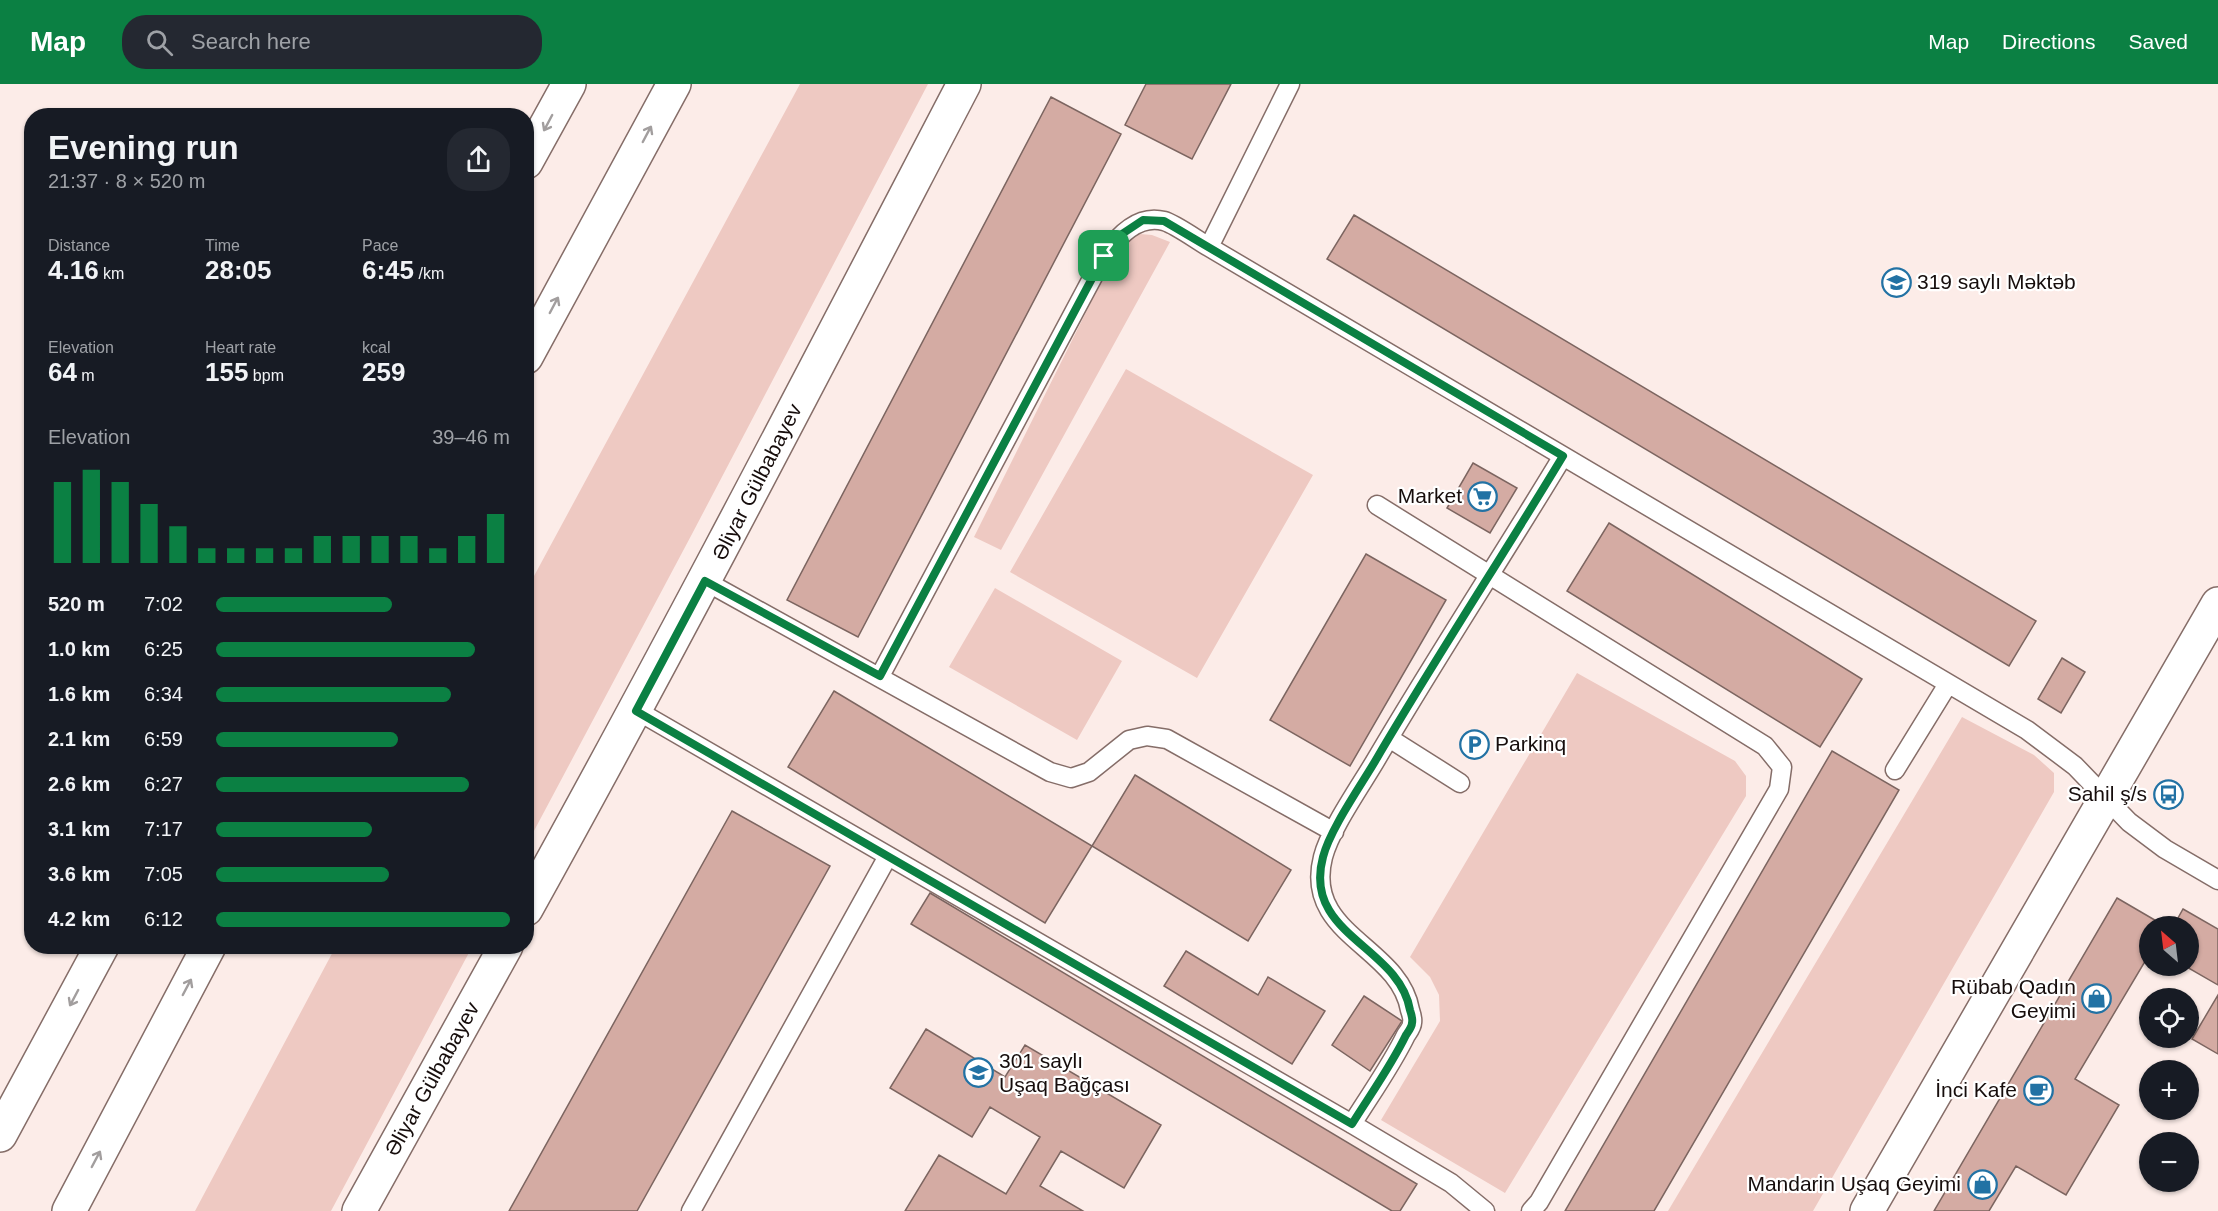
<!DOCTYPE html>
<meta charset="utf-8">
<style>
:root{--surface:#171b24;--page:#242831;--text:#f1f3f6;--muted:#9ea1a6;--accent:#0b8043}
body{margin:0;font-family:Arial,sans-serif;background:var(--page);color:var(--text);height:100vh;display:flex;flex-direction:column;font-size:22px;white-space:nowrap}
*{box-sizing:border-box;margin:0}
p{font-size:20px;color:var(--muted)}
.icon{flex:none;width:33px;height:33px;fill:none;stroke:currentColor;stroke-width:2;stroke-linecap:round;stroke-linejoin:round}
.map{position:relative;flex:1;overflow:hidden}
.drawer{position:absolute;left:24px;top:24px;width:510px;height:846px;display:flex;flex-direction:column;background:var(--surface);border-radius:24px;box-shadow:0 2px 4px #0004}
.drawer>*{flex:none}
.needle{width:39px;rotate:332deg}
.fabs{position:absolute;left:2139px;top:832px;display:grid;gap:12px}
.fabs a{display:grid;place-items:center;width:60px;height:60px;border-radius:50%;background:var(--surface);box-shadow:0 2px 4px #0004;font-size:30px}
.pin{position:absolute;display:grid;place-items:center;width:51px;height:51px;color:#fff;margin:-26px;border-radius:12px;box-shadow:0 3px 9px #0006}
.round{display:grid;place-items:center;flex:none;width:63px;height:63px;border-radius:24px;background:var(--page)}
.headline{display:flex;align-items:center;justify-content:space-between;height:102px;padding:0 24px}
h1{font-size:33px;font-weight:600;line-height:45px}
.metrics{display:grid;grid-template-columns:repeat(3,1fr);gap:9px;height:102px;padding:6px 24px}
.metrics div{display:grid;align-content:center}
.metrics b{font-size:26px;font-weight:600}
.metrics small{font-size:16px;font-weight:400}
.metrics p{font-size:16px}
.chart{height:168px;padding:12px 24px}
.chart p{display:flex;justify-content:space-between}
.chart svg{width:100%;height:108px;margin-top:6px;stroke:var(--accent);stroke-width:6}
ul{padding:0 24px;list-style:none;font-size:20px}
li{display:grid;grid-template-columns:96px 72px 1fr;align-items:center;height:45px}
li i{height:15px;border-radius:8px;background:var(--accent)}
header{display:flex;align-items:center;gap:36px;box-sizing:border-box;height:84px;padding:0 30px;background:var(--accent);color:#fff}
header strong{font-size:28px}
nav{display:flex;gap:33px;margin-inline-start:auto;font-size:21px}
.search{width:420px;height:54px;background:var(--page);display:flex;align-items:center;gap:15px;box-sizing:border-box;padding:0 21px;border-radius:24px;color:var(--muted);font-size:22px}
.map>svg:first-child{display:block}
.green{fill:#eec9c2}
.building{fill:#d4aba3;stroke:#7c6560;stroke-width:1.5}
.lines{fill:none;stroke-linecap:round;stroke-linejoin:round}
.service-casing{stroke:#856d68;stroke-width:21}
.minor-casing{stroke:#856d68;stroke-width:36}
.secondary-casing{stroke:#856d68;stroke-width:36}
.motorway-casing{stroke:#856d68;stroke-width:36}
.service{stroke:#fff;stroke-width:18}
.minor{stroke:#fff;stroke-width:33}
.secondary{stroke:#fff;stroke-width:33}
.motorway{stroke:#fff;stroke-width:33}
.oneway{stroke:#a29e9e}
.route-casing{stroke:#fff;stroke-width:12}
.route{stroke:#0b8043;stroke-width:8}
.labels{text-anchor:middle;stroke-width:4.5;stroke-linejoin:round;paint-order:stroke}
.poi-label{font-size:21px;fill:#160d0c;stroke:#fff;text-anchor:end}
.street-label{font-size:21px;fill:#160d0c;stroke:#fff}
</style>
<header>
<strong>Map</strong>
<div class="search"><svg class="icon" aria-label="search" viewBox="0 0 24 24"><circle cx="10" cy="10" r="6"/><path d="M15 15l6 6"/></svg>Search here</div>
<nav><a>Map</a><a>Directions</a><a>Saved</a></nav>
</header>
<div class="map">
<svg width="2218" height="1127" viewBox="0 0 2218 1127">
<rect width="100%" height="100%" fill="#fcece8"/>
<path class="green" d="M800 0H928L692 450 527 760V505Z
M1140 150 1152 151 1170 158 1001 466 974 453 1113 174 1125 159Z
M1126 285 1313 391 1197 594 1010 488Z
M995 504 1122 577 1077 656 949 583Z
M1577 589 1735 677 1746 692V712L1505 1109 1381 1036 1440 937 1439 911 1430 893 1410 873Z
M1962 633 2034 671 2054 689V708L1813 1127H1668Z
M336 862 472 863 331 1127H195Z"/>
<path class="building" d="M1146 0H1231L1192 75 1125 41Z
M1051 13 1121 50 858 553 787 516Z
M1354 131 2036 537 2009 582 1327 175Z
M1473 379 1517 404 1490 449 1447 424Z
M1609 439 1862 595 1820 663 1567 507Z
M1366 470 1446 516 1350 682 1270 636Z
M2062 574 2085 588 2061 629 2038 615Z
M834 607 1092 762 1045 839 788 683Z
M1832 667 1899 706 1654 1127H1565Z
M1135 691 1291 786 1248 857 1092 762Z
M732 727 830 782 637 1127H509Z
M930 809 1417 1100 1400 1127H1392L911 840Z
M2117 814 2165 842 2150 843V869L2075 995 2119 1021 2066 1111 2016 1082 1989 1127H1934Z
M2183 825 2218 845V901L2185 882H2188V843H2173Z
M1186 867 1258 911 1268 893 1325 927 1292 980 1164 902Z
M2218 911V970L2192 955Z
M1364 912 1402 937 1370 987 1332 961Z
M926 945 1005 993 1025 961 1161 1041 1124 1104 1061 1067 1040 1102 1083 1127H905L939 1071 1006 1110 1040 1053 990 1023 972 1053 890 1004Z"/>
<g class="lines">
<defs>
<path id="service" d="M1290 0 1209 163 2027 646 2075 682 2129 738 2165 765 2218 796
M1377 421 1765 662 1782 683 1779 705 1539 1118 1531 1127
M705 497 1050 688 1071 694 1089 688 1129 656 1147 652 1167 655 1334 748
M880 592 1104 172C1117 153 1138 130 1164 137 1175 140 1197 156 1209 163
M636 626 1352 1040 1451 1099 1485 1127
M1389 654 1460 699
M1895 686 1948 600
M1352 1040C1370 1011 1391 982 1406 951 1408 948 1412 943 1412 939 1413 935 1411 929 1410 926 1399 862 1303 851 1323 773 1330 745 1362 700 1377 674 1437 572 1502 473 1563 372
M691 1127 888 772"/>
<path id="minor" d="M526 825C677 553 820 276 964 0
M359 1127 506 862"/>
<path id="secondary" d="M1867 1127 2218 520"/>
<path id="motorway" d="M526 78 569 0
M526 273 674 0
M0 1051 102 862
M69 1127 209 862"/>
</defs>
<use href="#service" class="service-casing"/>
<use href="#minor" class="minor-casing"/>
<use href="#secondary" class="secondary-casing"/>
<use href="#motorway" class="motorway-casing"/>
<use href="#service" class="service"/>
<use href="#minor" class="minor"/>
<use href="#secondary" class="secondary"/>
<use href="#motorway" class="motorway"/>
</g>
<defs><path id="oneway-shaft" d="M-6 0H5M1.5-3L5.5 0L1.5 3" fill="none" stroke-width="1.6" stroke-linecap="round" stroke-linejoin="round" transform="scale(1.5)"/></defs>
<g class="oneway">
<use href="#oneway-shaft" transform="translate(548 39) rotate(118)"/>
<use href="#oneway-shaft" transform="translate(647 50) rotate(-62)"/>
<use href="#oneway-shaft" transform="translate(554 221) rotate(-62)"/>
<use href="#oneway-shaft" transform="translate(187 903) rotate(-62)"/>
<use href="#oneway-shaft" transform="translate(74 914) rotate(118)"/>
<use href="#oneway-shaft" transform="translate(96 1075) rotate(-62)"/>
</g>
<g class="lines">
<defs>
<path id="route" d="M1143 136 1164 137 1563 372C1502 473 1437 572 1377 674 1362 700 1330 745 1323 773 1302 851 1399 862 1410 926 1411 929 1413 935 1412 939 1412 943 1408 948 1406 951 1391 982 1370 1011 1352 1040L636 627 705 497 880 592 1104 172 1116 154Z"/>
</defs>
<use href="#route" class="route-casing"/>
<use href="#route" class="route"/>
</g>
<defs>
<symbol id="school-ring" viewBox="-11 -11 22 22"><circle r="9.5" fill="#fff" stroke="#2272a4" stroke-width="1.5"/><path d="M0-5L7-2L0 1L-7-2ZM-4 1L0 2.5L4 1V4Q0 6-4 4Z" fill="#2272a4"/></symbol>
<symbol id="supermarket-ring" viewBox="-11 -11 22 22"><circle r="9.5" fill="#fff" stroke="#2272a4" stroke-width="1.5"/><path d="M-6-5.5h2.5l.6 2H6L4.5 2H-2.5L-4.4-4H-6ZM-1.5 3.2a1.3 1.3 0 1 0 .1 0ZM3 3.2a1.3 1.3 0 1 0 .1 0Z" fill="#2272a4"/></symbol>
<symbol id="parking-ring" viewBox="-11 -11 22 22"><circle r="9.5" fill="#fff" stroke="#2272a4" stroke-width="1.5"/><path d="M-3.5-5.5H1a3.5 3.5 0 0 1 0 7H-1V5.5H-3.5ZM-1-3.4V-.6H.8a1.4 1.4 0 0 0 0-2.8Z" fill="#2272a4"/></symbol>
<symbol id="bus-ring" viewBox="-11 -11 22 22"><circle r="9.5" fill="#fff" stroke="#2272a4" stroke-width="1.5"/><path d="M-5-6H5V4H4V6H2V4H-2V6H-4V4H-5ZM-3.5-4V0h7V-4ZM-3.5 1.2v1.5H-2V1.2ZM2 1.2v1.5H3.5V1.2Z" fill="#2272a4"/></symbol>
<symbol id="shop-ring" viewBox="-11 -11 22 22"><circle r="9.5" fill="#fff" stroke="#2272a4" stroke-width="1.5"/><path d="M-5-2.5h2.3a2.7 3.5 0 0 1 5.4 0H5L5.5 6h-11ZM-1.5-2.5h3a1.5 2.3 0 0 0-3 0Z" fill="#2272a4"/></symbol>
<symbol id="cafe-ring" viewBox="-11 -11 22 22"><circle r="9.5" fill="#fff" stroke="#2272a4" stroke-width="1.5"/><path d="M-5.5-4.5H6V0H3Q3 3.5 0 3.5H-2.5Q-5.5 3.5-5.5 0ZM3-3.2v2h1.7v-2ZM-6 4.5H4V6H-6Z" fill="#2272a4"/></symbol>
</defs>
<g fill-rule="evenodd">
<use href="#school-ring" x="1880" y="182" width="33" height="33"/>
<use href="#supermarket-ring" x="1466" y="396" width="33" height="33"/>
<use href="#parking-ring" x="1458" y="644" width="33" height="33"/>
<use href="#bus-ring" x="2152" y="694" width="33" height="33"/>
<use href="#shop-ring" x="2080" y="898" width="33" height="33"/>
<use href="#school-ring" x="962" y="972" width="33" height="33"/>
<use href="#cafe-ring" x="2022" y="990" width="33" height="33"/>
<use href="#shop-ring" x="1966" y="1084" width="33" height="33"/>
</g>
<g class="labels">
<g class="poi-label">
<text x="1917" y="205" text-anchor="start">319 saylı Məktəb</text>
<text x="1462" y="419">Market</text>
<text x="1495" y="667" text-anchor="start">Parkinq</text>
<text x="2147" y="717">Sahil ş/s</text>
<text x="2076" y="910">Rübab Qadın<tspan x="2076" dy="24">Geyimi</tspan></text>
<text x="999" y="984" text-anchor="start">301 saylı<tspan x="999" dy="24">Uşaq Bağçası</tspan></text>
<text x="2017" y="1013">İnci Kafe</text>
<text x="1961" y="1107">Mandarin Uşaq Geyimi</text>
</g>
<g class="street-label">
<text transform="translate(757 398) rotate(-63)" y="7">Əliyar Gülbabayev</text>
<text transform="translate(432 995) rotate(-61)" y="7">Əliyar Gülbabayev</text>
</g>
</g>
</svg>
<div class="fabs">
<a><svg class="needle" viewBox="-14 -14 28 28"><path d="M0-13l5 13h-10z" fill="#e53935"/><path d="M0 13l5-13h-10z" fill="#9ea1a6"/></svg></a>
<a><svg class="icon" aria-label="locate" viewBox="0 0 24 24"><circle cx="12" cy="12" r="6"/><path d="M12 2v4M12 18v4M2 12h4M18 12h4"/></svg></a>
<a>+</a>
<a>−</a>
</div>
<div class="pin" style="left:1104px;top:172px;background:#1e9e55"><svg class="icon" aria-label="arrive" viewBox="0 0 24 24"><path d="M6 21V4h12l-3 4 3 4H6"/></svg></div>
<section class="drawer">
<div class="headline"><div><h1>Evening run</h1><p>21:37 · 8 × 520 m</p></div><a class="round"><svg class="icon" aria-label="share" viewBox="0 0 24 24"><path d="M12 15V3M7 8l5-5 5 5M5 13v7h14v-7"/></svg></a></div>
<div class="metrics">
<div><p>Distance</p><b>4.16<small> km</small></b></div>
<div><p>Time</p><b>28:05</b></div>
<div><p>Pace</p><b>6:45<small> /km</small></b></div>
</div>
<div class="metrics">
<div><p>Elevation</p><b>64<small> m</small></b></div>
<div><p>Heart rate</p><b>155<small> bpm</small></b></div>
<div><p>kcal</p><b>259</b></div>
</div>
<div class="chart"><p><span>Elevation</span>39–46 m</p>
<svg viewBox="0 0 160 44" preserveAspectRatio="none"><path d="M5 44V11M15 44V6M25 44V11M35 44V20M45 44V29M55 44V38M65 44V38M75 44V38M85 44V38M95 44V33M105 44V33M115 44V33M125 44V33M135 44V38M145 44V33M155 44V24"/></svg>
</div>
<ul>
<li><b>520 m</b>7:02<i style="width:60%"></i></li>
<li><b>1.0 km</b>6:25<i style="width:88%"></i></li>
<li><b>1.6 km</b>6:34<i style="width:80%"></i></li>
<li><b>2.1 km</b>6:59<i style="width:62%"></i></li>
<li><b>2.6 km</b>6:27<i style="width:86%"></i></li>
<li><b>3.1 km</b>7:17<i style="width:53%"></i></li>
<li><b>3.6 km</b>7:05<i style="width:59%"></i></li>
<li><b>4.2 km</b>6:12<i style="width:100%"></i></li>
</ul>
</section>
</div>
